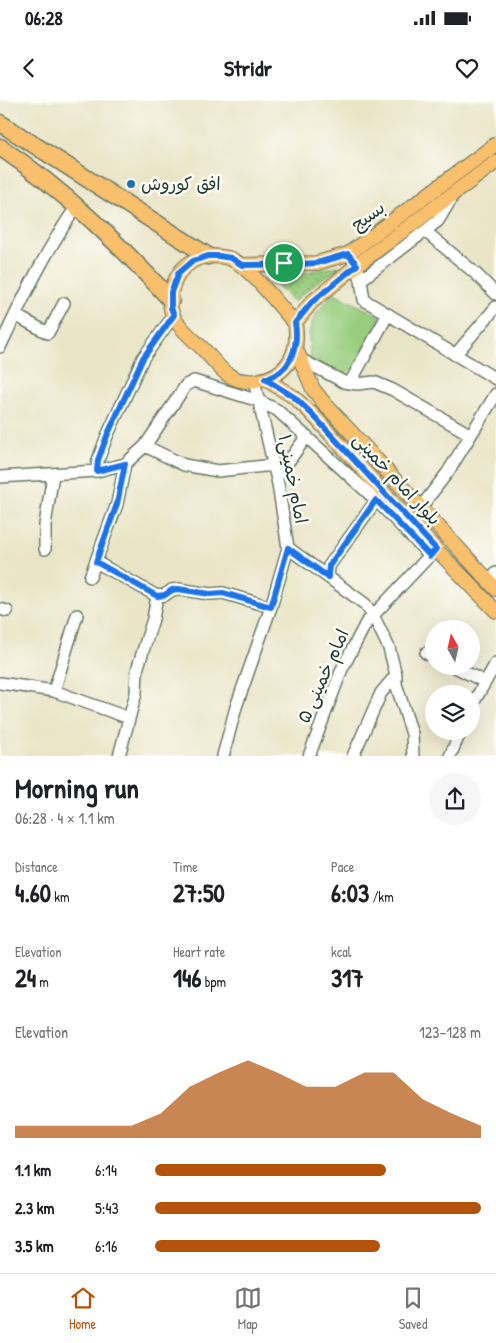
<!DOCTYPE html>
<meta charset="utf-8">
<style>
:root{--surface:#fff;--page:#f6f6f6;--text:#202124;--muted:#757577;--line:#e0e0e0;--accent:#b45309}
body{margin:0;font-family:"Patrick Hand","Playpen Sans Arabic",sans-serif;background:var(--page);color:var(--text);height:100vh;display:flex;flex-direction:column;font-size:19px;white-space:nowrap}
*{box-sizing:border-box;margin:0}
p{font-size:16px;color:var(--muted)}
.icon{flex:none;width:28px;height:28px;fill:none;stroke:currentColor;stroke-width:2;stroke-linecap:round;stroke-linejoin:round}
.map{position:relative;height:656px;overflow:hidden}
.drawer{display:flex;flex-direction:column;background:var(--surface);flex:1}
.drawer>*{flex:none}
.needle{width:32px;rotate:352deg}
.buttons{position:absolute;left:425px;top:520px;display:grid;gap:10px}
.buttons a{display:grid;place-items:center;width:55px;height:55px;border-radius:50%;background:var(--surface);box-shadow:0 5px 20px #0002;font-size:25px}
.pin{position:absolute;display:grid;place-items:center;width:42px;height:42px;color:#fff;margin:-21px;border:2px solid #fff;border-radius:50%;box-shadow:0 1px 5px #0007}
.round{display:grid;place-items:center;flex:none;width:52px;height:52px;border-radius:26px;background:var(--page)}
.headline{display:flex;align-items:center;justify-content:space-between;height:85px;padding:0 15px}
h1{font-size:28px;font-weight:700;line-height:38px}
.metrics{display:grid;grid-template-columns:repeat(3,1fr);gap:8px;height:85px;padding:5px 15px}
.metrics div{display:grid;align-content:center}
.metrics b{font-size:25px;font-weight:700}
.metrics small{font-size:14px;font-weight:400}
.metrics p{font-size:14px}
.chart{height:140px;padding:10px 15px}
.chart p{display:flex;justify-content:space-between}
.chart svg{width:100%;height:90px;margin-top:5px;fill:var(--accent);opacity:.7}
ul{padding:0 15px;list-style:none;font-size:16px}
li{display:grid;grid-template-columns:80px 60px 1fr;align-items:center;height:38px}
li i{height:12px;border-radius:6px;background:var(--accent)}
.status{display:flex;justify-content:space-between;align-items:center;height:35px;padding:0 25px;background:var(--surface);direction:ltr}
.status svg{height:14px;fill:currentColor}
header{display:flex;justify-content:space-between;align-items:center;height:65px;padding:0 15px;background:var(--surface);font-size:22px;font-weight:700}
.tabs{display:flex;justify-content:space-around;align-items:center;height:70px;border-top:1px solid var(--line);background:var(--surface);font-size:14px;color:var(--muted)}
.tabs a{display:grid;justify-items:center;gap:2px}
.tabs .active{color:var(--accent)}
.map>svg:first-child{display:block}
.grass{fill:url(#grass-dots);stroke:#5c8559}
.green{fill:#98cd7e;stroke:#5c8559}
.lines{fill:none;stroke-linecap:round;stroke-linejoin:round}
.minor-casing{stroke:#667867;stroke-width:14}
.major-casing{stroke:#667867;stroke-width:16}
.highway-casing{stroke:#667867;stroke-width:19}
.minor{stroke:#fff;stroke-width:11}
.major{stroke:#f8bf6c;stroke-width:14}
.highway{stroke:#f8bf6c;stroke-width:16}
.route-casing{stroke:#fff;stroke-width:10}
.route{stroke:#1a73e8;stroke-width:6}
.poi-dot{fill:#1f6fb2;stroke:#fdfcf7;stroke-width:2}
.labels{text-anchor:middle;stroke-width:5;stroke-linejoin:round;paint-order:stroke}
.poi-label{font-size:18px;fill:#1f3d34;stroke:#fdfcf7;text-anchor:start}
.street-label{font-size:18px;fill:#1f3d34;stroke:#fdfcf7}
</style>
<div class="status"><b>06:28</b><svg viewBox="0 0 49 12"><path d="M0 12V9h3v3zM5 12V6h3v6zM10 12V3h3v9zM15 12V0h3v12zM26 1h20v11H26zM47 4h2v5h-2z"/></svg></div>
<header><svg class="icon" aria-label="back" viewBox="0 0 24 24"><path d="M15 5l-7 7 7 7"/></svg>Stridr<svg class="icon" aria-label="heart" viewBox="0 0 24 24"><path d="M12 20l-8-8c-3-5 5-10 8-4 3-6 11-1 8 4z"/></svg></header>
<div class="map">
<svg width="496" height="656" viewBox="0 0 496 656">
<defs>
<pattern id="grass-dots" width="8" height="8" patternUnits="userSpaceOnUse" patternTransform="scale(1.25)"><rect width="8" height="8" fill="#98cd7e"/><path d="M2 2h.1M6 6h.1" fill="none" stroke="#7ba868" stroke-width="1.8" stroke-linecap="round"/></pattern>
</defs>
<rect width="100%" height="100%" fill="#fdfcf7"/>
<filter id="ink" filterUnits="userSpaceOnUse"><feTurbulence type="fractalNoise" baseFrequency=".02" numOctaves="2"/><feDisplacementMap in="SourceGraphic" scale="10" xChannelSelector="R" yChannelSelector="G"/><feConvolveMatrix kernelMatrix="1 2 1 2 8 2 1 2 1" color-interpolation-filters="sRGB"/></filter>
<filter id="wash" filterUnits="userSpaceOnUse"><feTurbulence type="fractalNoise" baseFrequency=".0096" numOctaves="4" result="noise"/><feDisplacementMap in="SourceGraphic" scale="20" xChannelSelector="R" yChannelSelector="G"/><feGaussianBlur stdDeviation="1.12" result="paint"/><feColorMatrix in="noise" values="0 0 0 0 0 0 0 0 0 0 0 0 0 0 0 0 0 1.4 0 .05"/><feComposite in="paint" operator="in"/></filter>
<g filter="url(#wash)">
<rect width="100%" height="100%" fill="#eae5c7"/>
<path class="grass" d="M338 166V169L320 180 293 202 268 174V171L302 173Z"/>
<path class="green" d="M334 193 381 217 356 266 343 275 311 260C306 225 310 219 334 193Z"/>
</g>
<g filter="url(#ink)">
<g class="lines">
<defs>
<path id="minor" d="M425 131 475 173 496 194
M357 165 361 180 364 200 496 279
M361 180 438 121 454 94
M15 215 48 233 64 203
M0 247C23 198 46 150 77 106
M455 255 496 207
M300 259 344 282 357 284 374 282 393 290 471 335
M350 283 388 214
M145 346 184 365 218 371 274 365
M97 371 98 360 107 336 143 258 174 215
M0 377 97 371 125 364 145 346 186 285 194 281 259 301 277 310 376 400 430 456
M277 377 307 336
M421 407 448 372 496 294
M288 448 365 504 374 517 389 548 396 575V584L412 634 413 656
M45 449V425L53 374
M96 462 157 496 165 495 172 490 178 489 210 494 223 493 271 507
M90 477 117 404 125 364
M328 477 329 466 380 395
M490 483 496 473
M0 509 7 511
M426 553 434 557
M453 566 485 582
M0 583 54 591 129 618
M54 591 77 515
M471 607 496 563
M119 656 136 593 137 570 153 519 157 496
M223 656 236 607 271 507 288 448 278 384 254 281
M309 656 342 569 366 523 434 451
M353 656 381 593 396 575
M450 656 461 631"/>
<path id="major" d="M208 156C216 156 224 156 231 159 249 166 280 207 295 223 300 253 288 276 256 281 246 282 235 280 227 274 218 267 210 256 203 249 194 240 183 231 176 221 163 202 174 171 193 161 198 158 203 157 208 156Z
M242 165 317 163 348 154 496 44
M295 223 312 202 357 165 496 62
M296 249 313 289 324 303 496 489
M265 279 294 297 312 314 436 449 496 511"/>
<path id="highway" d="M0 23 208 156
M0 47C64 90 119 144 171 200"/>
</defs>
<use href="#minor" class="minor-casing"/>
<use href="#major" class="major-casing"/>
<use href="#highway" class="highway-casing"/>
<use href="#minor" class="minor"/>
<use href="#major" class="major"/>
<use href="#highway" class="highway"/>
</g>
</g>
<g class="lines" filter="url(#ink)">
<defs>
<path id="route" d="M348 154 357 165 312 202 295 223C299 246 291 273 265 279L294 297 312 314 436 449 430 456 376 400 329 466 328 477 288 448 271 507 223 493 210 494 178 489 172 490 165 495 157 496 96 462 117 404 125 364 97 371 98 360 107 336 143 258 174 215 171 208V192L178 174 193 161 208 156H219L231 158 242 165 301 164 317 163Z"/>
</defs>
<use href="#route" class="route-casing"/>
<use href="#route" class="route"/>
</g>
<circle class="poi-dot" cx="131" cy="84" r="5"/>
<g class="labels">
<g class="poi-label">
<text x="141" y="90">افق کوروش</text>
</g>
<g class="street-label">
<text transform="translate(368 116) rotate(-36)" y="6">بسیج</text>
<text transform="translate(293 379) rotate(79)" y="6">امام خمینی۱</text>
<text transform="translate(397 379) rotate(47)" y="6">بلوار امام خمینی</text>
<text transform="translate(323 576) rotate(-66)" y="6">امام خمینی ۵</text>
</g>
</g>
</svg>
<div class="buttons">
<a><svg class="needle" viewBox="-14 -14 28 28"><path d="M0-13l5 13h-10z" fill="#e53935"/><path d="M0 13l5-13h-10z" fill="#757577"/></svg></a>
<a><svg class="icon" aria-label="layers" viewBox="0 0 24 24"><path d="M12 4l9 5-9 5-9-5zM3 14l9 5 9-5"/></svg></a>
</div>
<div class="pin" style="left:284px;top:163px;background:#1e9e55"><svg class="icon" aria-label="arrive" viewBox="0 0 24 24"><path d="M6 21V4h12l-3 4 3 4H6"/></svg></div>
</div>
<section class="drawer">
<div class="headline"><div><h1>Morning run</h1><p>06:28 · 4 × 1.1 km</p></div><a class="round"><svg class="icon" aria-label="share" viewBox="0 0 24 24"><path d="M12 15V3M7 8l5-5 5 5M5 13v7h14v-7"/></svg></a></div>
<div class="metrics">
<div><p>Distance</p><b>4.60<small> km</small></b></div>
<div><p>Time</p><b>27:50</b></div>
<div><p>Pace</p><b>6:03<small> /km</small></b></div>
</div>
<div class="metrics">
<div><p>Elevation</p><b>24<small> m</small></b></div>
<div><p>Heart rate</p><b>146<small> bpm</small></b></div>
<div><p>kcal</p><b>317</b></div>
</div>
<div class="chart"><p><span>Elevation</span>123–128 m</p>
<svg viewBox="0 0 160 44" preserveAspectRatio="none"><path d="M0 44V38L10 38L20 38L30 38L40 38L50 32L60 19L70 12L80 6L90 12L100 19L110 19L120 12L130 12L140 25L150 32L160 38V44z"/></svg>
</div>
<ul>
<li><b>1.1 km</b>6:14<i style="width:71%"></i></li>
<li><b>2.3 km</b>5:43<i style="width:100%"></i></li>
<li><b>3.5 km</b>6:16<i style="width:69%"></i></li>
</ul>
</section>
<nav class="tabs">
<a class="active"><svg class="icon" aria-label="home" viewBox="0 0 24 24"><path d="M3 11l9-7 9 7M6 9v11h12V9"/></svg>Home</a>
<a><svg class="icon" aria-label="map" viewBox="0 0 24 24"><path d="M3 6l6-2 6 2 6-2v14l-6 2-6-2-6 2zM9 4v14M15 6v14"/></svg>Map</a>
<a><svg class="icon" aria-label="saved" viewBox="0 0 24 24"><path d="M7 4h10v16l-5-4-5 4z"/></svg>Saved</a>
</nav>
